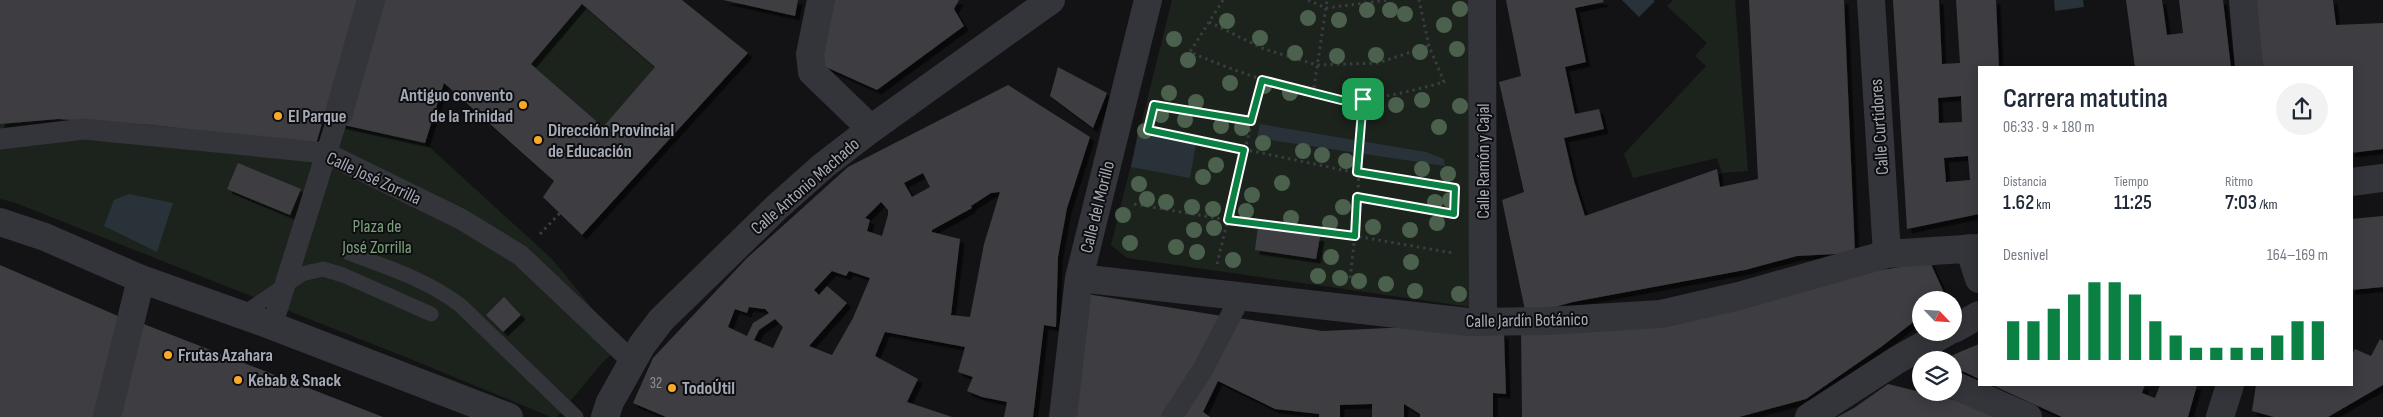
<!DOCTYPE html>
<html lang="es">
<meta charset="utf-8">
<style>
:root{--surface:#fff;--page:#f2f2f3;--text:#1f2937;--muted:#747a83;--accent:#0b8043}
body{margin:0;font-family:"Sofia Sans Condensed",sans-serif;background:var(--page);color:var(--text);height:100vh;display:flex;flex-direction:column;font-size:19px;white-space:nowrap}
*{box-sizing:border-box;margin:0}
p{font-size:16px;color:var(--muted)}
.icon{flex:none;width:28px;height:28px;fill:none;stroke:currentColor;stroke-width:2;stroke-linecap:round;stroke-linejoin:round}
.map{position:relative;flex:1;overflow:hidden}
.panel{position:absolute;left:1978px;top:66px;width:375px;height:320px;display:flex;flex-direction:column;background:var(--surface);border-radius:0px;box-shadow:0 2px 12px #0003}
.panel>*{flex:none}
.needle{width:32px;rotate:115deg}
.buttons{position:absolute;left:1912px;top:291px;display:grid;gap:10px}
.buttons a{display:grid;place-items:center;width:50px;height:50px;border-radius:50%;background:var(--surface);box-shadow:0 2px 12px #0003;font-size:25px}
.pin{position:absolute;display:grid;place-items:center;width:42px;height:42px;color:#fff;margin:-21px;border-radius:10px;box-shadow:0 2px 8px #0006}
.round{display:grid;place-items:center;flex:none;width:52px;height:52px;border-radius:26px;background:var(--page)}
.head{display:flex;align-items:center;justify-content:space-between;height:85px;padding:0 25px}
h1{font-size:28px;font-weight:600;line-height:38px}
.figures{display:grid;grid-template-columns:repeat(3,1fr);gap:8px;height:85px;padding:5px 25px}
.figures div{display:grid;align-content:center}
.figures b{font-size:21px;font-weight:600}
.figures small{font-size:14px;font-weight:400}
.figures p{font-size:14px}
.chart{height:140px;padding:10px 25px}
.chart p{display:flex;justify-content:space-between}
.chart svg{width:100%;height:90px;margin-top:5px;stroke:var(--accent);stroke-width:6}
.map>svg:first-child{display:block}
.green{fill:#1b231c}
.water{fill:#293239}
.building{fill:#3d3e42;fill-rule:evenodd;filter:url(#shadow)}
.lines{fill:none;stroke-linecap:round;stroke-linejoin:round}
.path{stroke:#3a3c41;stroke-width:3;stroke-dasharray:2.5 4;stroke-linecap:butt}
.service{stroke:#34353a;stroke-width:15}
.pedestrian{stroke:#34353a;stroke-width:21}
.minor{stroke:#34353a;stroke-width:28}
.tertiary{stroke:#34353a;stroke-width:28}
.tree{fill:#4c614d}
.route-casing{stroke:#fff;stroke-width:10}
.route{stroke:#0b8043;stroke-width:6}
.poi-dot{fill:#f7aa29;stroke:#0e0e10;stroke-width:2}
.labels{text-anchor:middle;stroke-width:4;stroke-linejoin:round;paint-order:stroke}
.number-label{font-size:15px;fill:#8a8f99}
.poi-label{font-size:18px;font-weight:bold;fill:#a4aab6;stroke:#0e0e10;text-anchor:start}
.street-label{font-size:18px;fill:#a4aab6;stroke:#0e0e10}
.park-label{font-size:18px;fill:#7aa17b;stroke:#0e0e10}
</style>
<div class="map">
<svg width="2383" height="417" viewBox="0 0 2383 417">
<defs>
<filter id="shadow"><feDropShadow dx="4.5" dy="4.5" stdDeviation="0" flood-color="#0009"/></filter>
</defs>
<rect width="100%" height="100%" fill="#131315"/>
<path class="green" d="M1172 0H1468L1470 307 1127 258 1111 245Z
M1673 0H1735L1748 171 1722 173 1717 158 1633 178 1624 154 1706 66 1695 56 1707 43 1667 6Z
M582 4 655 67 603 127 531 64Z
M58 119 322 122 425 143 552 259 622 345 602 363 557 417H551L408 358 13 202 0 199V124Z"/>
<path class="water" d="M1622 0H1653L1655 1 1639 17Z
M2054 0H2083L2084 7 2055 11Z
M1260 124 1426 152 1444 159 1445 166 1257 138Z
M1138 133 1196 144 1190 178 1131 167Z
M129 194 173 203 157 252 104 226 114 200Z"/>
<path class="building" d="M0 0H358L316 144 152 125 58 119 0 124Z
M378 0H682L748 53 582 235 543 197 554 181 444 83 425 143 339 124ZM582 4 655 67 603 127 531 64Z
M723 0H798L795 16Z
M833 0H959L954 9 964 26 877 90 817 63Z
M1506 0H1603L1604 2 1575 8 1586 62 1565 67 1575 114 1599 109 1604 129 1564 138 1574 181 1585 216 1717 169 1720 187 1758 179 1749 0H1844L1855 253 1797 256 1745 270 1573 302 1526 315 1502 200 1524 192 1499 82 1521 76Z
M1893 0H1939L1942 64 1960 63 1956 0H1996L1999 68H1979V214L1907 229ZM1961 96 1962 122 1939 123 1938 98ZM1968 156 1970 180 1946 182 1944 158Z
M2126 0H2162L2167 35 2183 33 2179 0H2223L2231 68H2135Z
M2255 0H2333L2336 25 2383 23V149L2351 153V68H2263Z
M1058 67 1107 93 1093 128 1050 96Z
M1008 85 1090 137 1067 208 1058 257 1056 327 1044 325 1033 417H1004L1007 402 982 397 967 391 973 377 958 372 965 347 885 332 875 356 918 379 907 402 952 417H666L633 403 653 358 747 258 848 167ZM923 173 930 187 912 197 904 183ZM1000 192 984 244 970 317 951 315 960 239 932 232V230L972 208 971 206 991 193ZM881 202 888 210V215L882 236 867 231 870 220 865 218ZM832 271 846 276 849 271 870 278 853 318 832 355 809 346 847 303 827 286 819 295 814 290ZM749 307 765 309 769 313 753 323 747 336 728 327 735 309 747 313ZM775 319 783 327 773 348 754 340 759 330Z
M238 163 301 189 290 215 227 189Z
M2383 216V287L2351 290V219Z
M1258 227 1320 237 1316 259 1255 250Z
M1930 262 1946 297 1942 300H1921V316L1881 347 1806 399 1739 417H1522L1521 330Z
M0 265 118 316 95 417H0Z
M1087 294 1222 316 1205 354 1162 417H1072Z
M504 297 521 315 503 332 486 315Z
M1238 318 1322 331 1411 327 1504 334 1506 394 1493 393V417H1420V414L1404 404V417H1372V404L1340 405V417H1319V414L1275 409 1218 381 1203 412 1210 417H1180Z
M141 323 383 417H120Z
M2380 339 2383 341V385L2328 417H2274L2252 411 2256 385H2351V355L2355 349 2371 356Z
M1979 344V379L1954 367V360H1941Z
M1888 384 1991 409 2010 417H1837L1854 408Z
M1992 385H2145L2142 393 2155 398 2160 385H2197L2188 417H2062Z"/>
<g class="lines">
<path class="path" d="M1223 0 1190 52C1227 68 1263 81 1302 91 1315 94 1330 99 1343 100 1377 100 1412 91 1444 82L1429 46 1419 0
M1308 0 1326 8 1388 0
M1209 22 1264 49 1317 65 1378 63 1429 46
M1313 94 1327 0
M1153 106 1251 121
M1148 129 1357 173 1453 187
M1357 197 1451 214
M1134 204 1228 220 1355 236 1453 253
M540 234 560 213
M1217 264 1262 80
M1350 278 1356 226 1363 99"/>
<path class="service" d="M349 253C387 267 427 280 460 305L576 417
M241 315 302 274 323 269 343 275 431 314"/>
<path class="pedestrian" d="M0 139 84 129 326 153 461 219 520 255 633 362
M272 326 339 113
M1172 417 1203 369 1241 296"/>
<path class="minor" d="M821 0 810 54 812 72 871 129
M1482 0 1483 322
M1871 0 1887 254
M2243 0 2249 68
M339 113 371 0
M2351 182 2383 178
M1969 248 1979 279
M1079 278 1468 322 1547 321 1661 314 1739 296 1887 254 1979 248
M1954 329 1979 315
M1954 385 2028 417
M107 417 141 279
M1063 417 1079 278 1148 0
M1809 417 1897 360 1947 332
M2220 417 2230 385"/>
<path class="tertiary" d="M0 222 45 237 141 279 262 322 509 417
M605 417 610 402 642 345 661 320 777 207 823 166 871 129 1051 0"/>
</g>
<g class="tree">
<circle cx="1460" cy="9" r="8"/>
<circle cx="1367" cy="10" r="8"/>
<circle cx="1390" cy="10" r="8"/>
<circle cx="1405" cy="14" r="8"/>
<circle cx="1308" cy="18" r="8"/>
<circle cx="1339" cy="20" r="8"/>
<circle cx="1227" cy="21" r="8"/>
<circle cx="1444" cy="25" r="8"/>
<circle cx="1260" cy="38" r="8"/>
<circle cx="1174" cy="39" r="8"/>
<circle cx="1457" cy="49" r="8"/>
<circle cx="1420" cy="52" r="8"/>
<circle cx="1295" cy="53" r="8"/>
<circle cx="1376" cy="55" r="8"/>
<circle cx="1337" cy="56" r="8"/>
<circle cx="1188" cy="60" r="8"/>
<circle cx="1230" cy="83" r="8"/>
<circle cx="1264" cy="86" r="8"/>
<circle cx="1169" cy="93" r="8"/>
<circle cx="1290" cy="93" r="8"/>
<circle cx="1422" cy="100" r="8"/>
<circle cx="1196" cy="102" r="8"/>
<circle cx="1396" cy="105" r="8"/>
<circle cx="1460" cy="106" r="8"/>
<circle cx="1161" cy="115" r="8"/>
<circle cx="1185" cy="120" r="8"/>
<circle cx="1221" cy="126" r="8"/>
<circle cx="1439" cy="127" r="8"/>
<circle cx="1242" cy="128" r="8"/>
<circle cx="1145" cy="131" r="8"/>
<circle cx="1263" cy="143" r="8"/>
<circle cx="1303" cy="151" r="8"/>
<circle cx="1322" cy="155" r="8"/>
<circle cx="1346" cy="161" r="8"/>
<circle cx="1216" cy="165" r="8"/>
<circle cx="1422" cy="169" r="8"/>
<circle cx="1448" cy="174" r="8"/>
<circle cx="1203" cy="177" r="8"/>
<circle cx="1282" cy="183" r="8"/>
<circle cx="1139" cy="184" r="8"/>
<circle cx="1252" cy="195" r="8"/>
<circle cx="1147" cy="199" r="8"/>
<circle cx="1450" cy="200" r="8"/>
<circle cx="1166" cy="202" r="8"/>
<circle cx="1435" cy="202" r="8"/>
<circle cx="1192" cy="207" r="8"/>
<circle cx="1343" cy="207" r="8"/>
<circle cx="1213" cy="209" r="8"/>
<circle cx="1246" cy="211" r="8"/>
<circle cx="1123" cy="215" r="8"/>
<circle cx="1291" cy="218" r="8"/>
<circle cx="1330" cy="223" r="8"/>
<circle cx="1437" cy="223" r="8"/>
<circle cx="1373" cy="227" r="8"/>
<circle cx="1214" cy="228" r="8"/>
<circle cx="1194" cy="230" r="8"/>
<circle cx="1410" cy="230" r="8"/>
<circle cx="1130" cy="243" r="8"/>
<circle cx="1176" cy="247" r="8"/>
<circle cx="1197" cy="252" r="8"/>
<circle cx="1331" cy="257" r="8"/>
<circle cx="1233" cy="260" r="8"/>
<circle cx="1411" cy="262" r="8"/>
<circle cx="1318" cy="276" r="8"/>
<circle cx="1340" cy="278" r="8"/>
<circle cx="1359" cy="281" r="8"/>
<circle cx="1386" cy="284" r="8"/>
<circle cx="1415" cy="291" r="8"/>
<circle cx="1459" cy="294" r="8"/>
</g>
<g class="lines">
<defs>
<path id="route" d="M1262 80 1341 100 1363 99 1357 172 1455 188 1454 214 1357 197 1355 236 1228 220 1244 150 1148 130 1154 105 1251 121Z"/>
</defs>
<use href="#route" class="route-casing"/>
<use href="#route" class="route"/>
</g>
<g class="poi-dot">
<circle cx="523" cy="105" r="5"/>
<circle cx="278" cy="116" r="5"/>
<circle cx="538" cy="140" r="5"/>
<circle cx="168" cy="355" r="5"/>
<circle cx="238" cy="380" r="5"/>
<circle cx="672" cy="388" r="5"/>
</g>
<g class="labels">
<g class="number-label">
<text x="656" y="388">32</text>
</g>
<g class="poi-label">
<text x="513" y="101" text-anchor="end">Antiguo convento<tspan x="513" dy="21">de la Trinidad</tspan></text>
<text x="288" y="122">El Parque</text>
<text x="548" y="136">Dirección Provincial<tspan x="548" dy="21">de Educación</tspan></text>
<text x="178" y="361">Frutas Azahara</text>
<text x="248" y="386">Kebab &amp; Snack</text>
<text x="682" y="394">TodoÚtil</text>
</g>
<g class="street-label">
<text transform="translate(1879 127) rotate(-94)" y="6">Calle Curtidores</text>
<text transform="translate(1483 161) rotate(-90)" y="6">Calle Ramón y Cajal</text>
<text transform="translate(374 178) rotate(25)" y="6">Calle José Zorrilla</text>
<text transform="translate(805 186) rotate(-41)" y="6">Calle Antonio Machado</text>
<text transform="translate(1097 207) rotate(-76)" y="6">Calle del Morillo</text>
<text transform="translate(1527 320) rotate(-1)" y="6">Calle Jardín Botánico</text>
</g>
<g class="park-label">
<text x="377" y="232">Plaza de<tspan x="377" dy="21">José Zorrilla</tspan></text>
</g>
</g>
</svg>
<div class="buttons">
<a><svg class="needle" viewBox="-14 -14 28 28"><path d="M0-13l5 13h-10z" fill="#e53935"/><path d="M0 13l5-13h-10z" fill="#747a83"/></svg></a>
<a><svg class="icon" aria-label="layers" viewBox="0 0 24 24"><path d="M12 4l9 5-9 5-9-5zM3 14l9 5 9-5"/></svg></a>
</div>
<div class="pin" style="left:1363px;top:99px;background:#1e9e55"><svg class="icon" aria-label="arrive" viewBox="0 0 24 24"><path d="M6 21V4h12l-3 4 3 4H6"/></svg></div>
<section class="panel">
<div class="head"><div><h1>Carrera matutina</h1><p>06:33 · 9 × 180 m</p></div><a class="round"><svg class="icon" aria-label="share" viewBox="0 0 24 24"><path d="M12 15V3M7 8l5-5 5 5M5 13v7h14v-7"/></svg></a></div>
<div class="figures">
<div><p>Distancia</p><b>1.62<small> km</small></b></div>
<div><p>Tiempo</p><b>11:25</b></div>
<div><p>Ritmo</p><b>7:03<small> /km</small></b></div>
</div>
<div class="chart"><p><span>Desnivel</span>164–169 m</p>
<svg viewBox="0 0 160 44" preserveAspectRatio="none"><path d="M5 44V25M15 44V25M25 44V19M35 44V12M45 44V6M55 44V6M65 44V12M75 44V25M85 44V32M95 44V38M105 44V38M115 44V38M125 44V38M135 44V32M145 44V25M155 44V25"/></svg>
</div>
</section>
</div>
